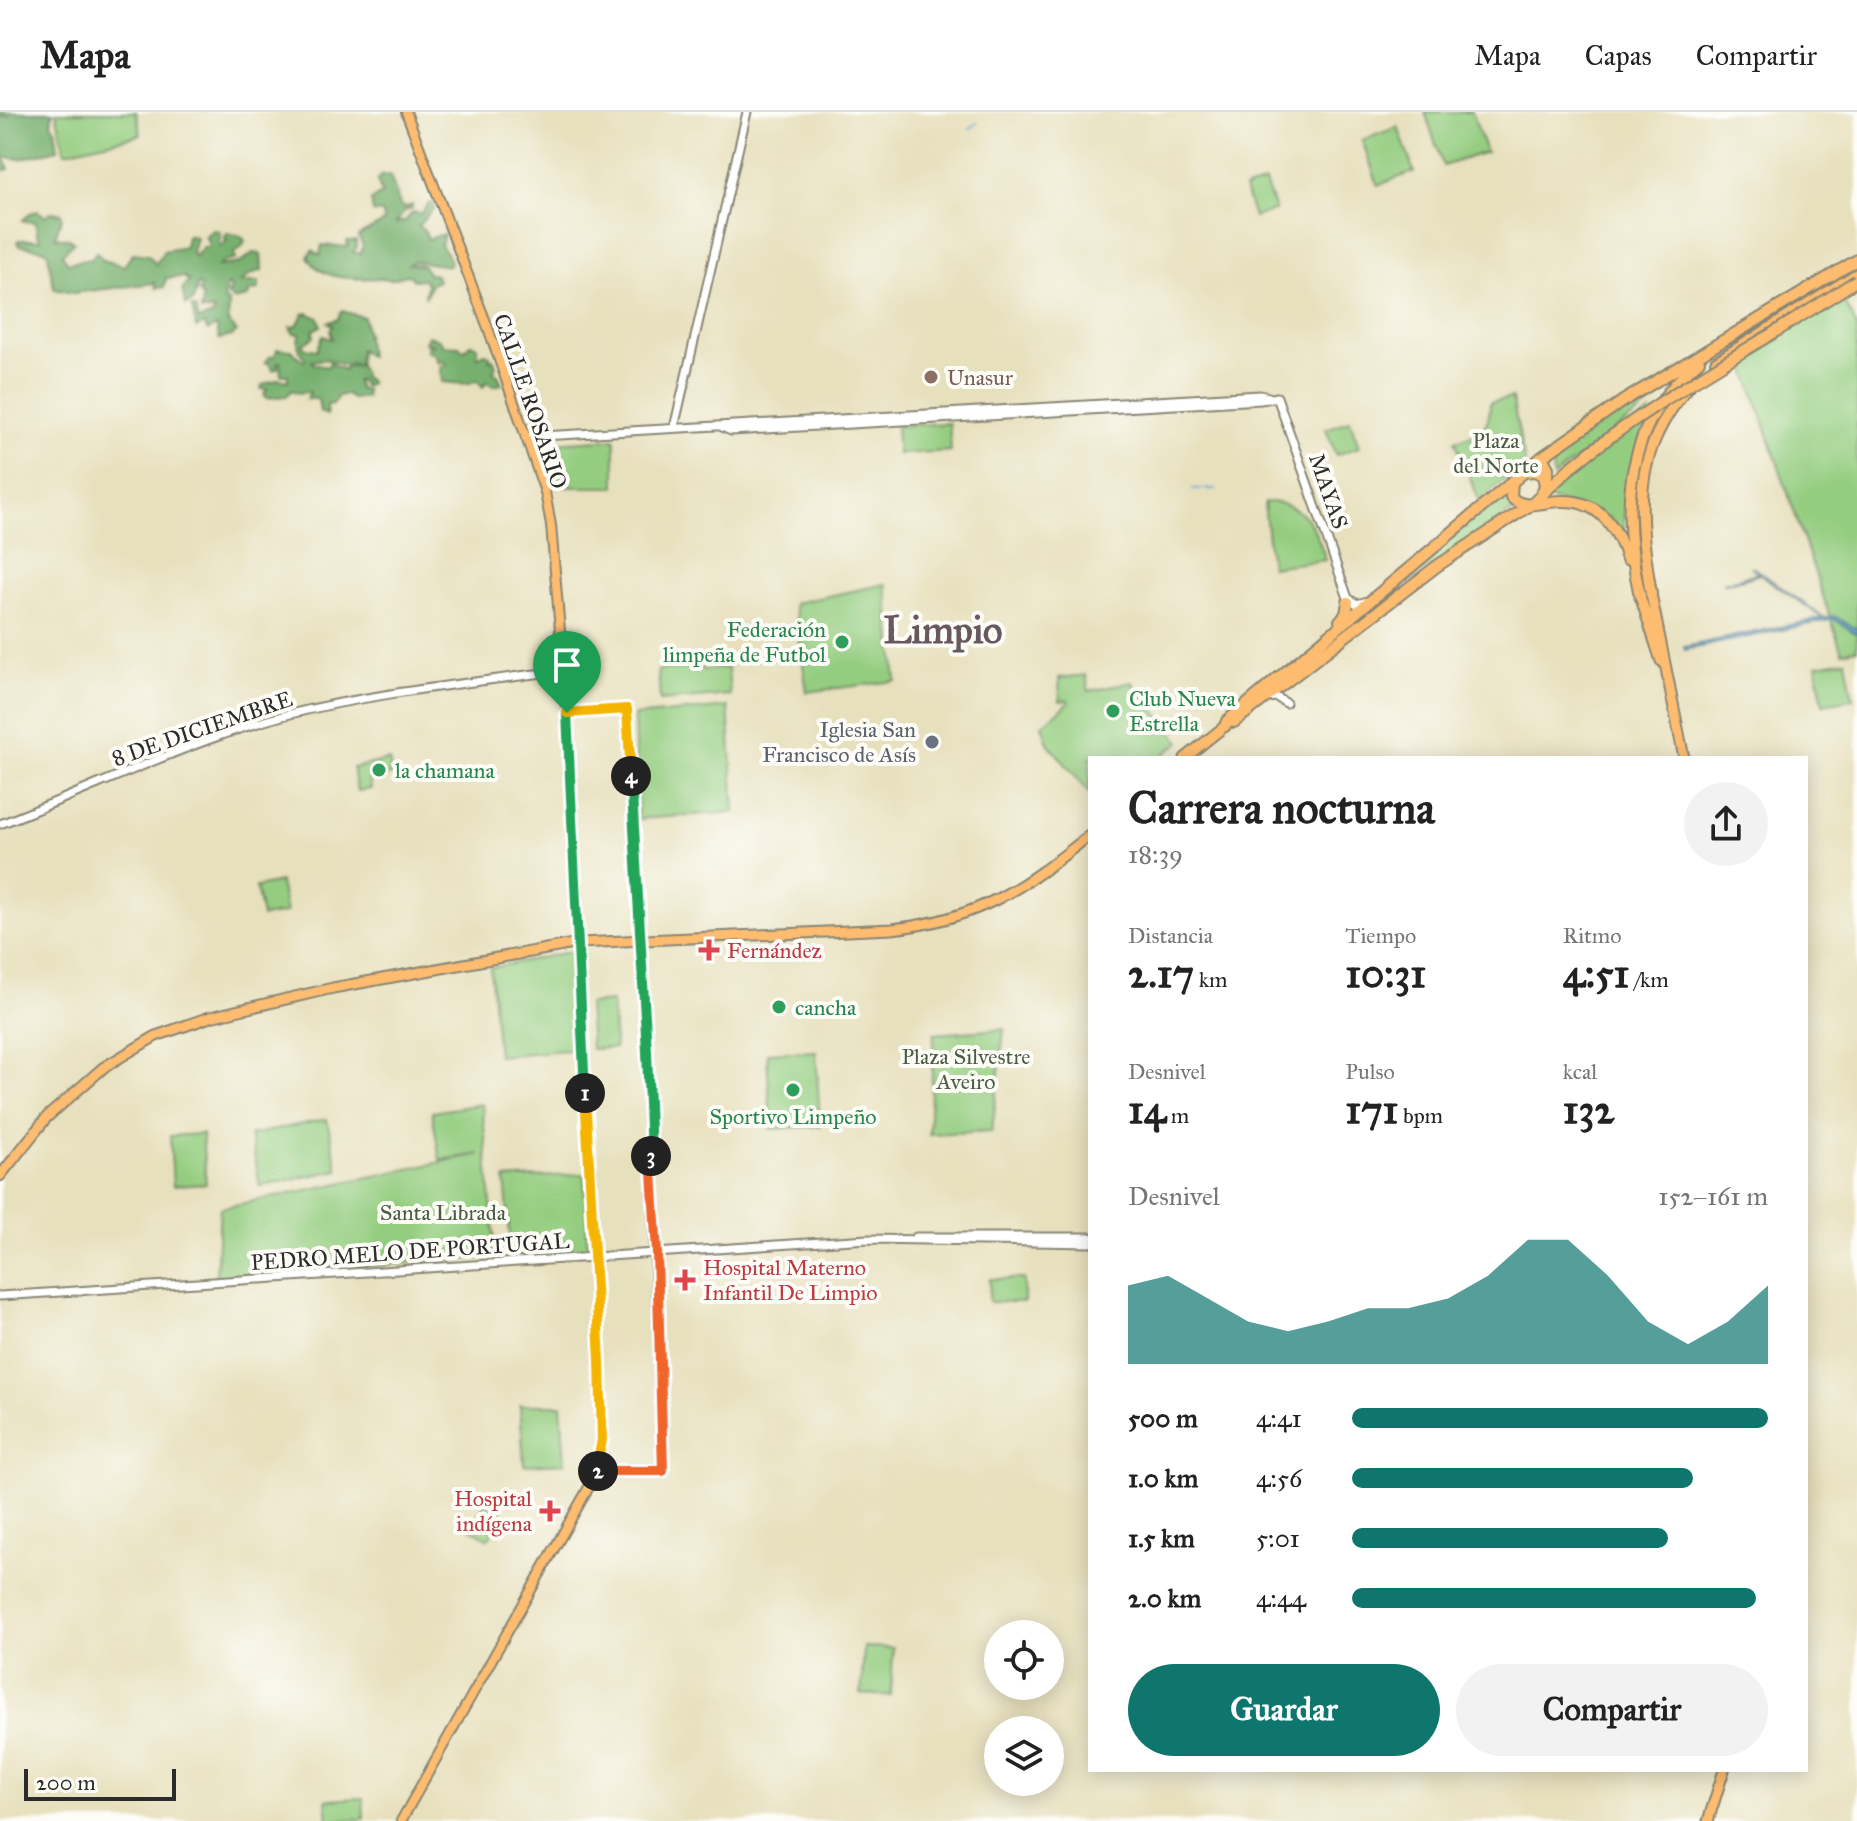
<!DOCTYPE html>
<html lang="es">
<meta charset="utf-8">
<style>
:root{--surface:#fff;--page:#f2f2f2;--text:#222;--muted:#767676;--line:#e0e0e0;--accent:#0f766e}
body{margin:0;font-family:"IM FELL Great Primer",serif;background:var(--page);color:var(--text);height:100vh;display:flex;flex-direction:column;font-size:30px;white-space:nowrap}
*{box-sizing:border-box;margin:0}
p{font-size:26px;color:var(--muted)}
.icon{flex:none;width:44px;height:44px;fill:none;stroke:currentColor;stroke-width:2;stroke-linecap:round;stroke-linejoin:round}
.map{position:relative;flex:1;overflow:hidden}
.side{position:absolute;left:1088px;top:644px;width:720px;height:1016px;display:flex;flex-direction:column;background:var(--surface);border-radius:0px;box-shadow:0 4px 20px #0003}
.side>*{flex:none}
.tools{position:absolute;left:984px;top:1508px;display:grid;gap:16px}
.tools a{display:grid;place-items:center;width:80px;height:80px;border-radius:50%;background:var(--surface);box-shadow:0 4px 20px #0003;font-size:40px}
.scale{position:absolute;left:24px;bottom:20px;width:152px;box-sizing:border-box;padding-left:8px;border:4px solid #2b2b2b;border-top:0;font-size:22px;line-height:28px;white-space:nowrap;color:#2b2b2b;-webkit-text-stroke:6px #fdfcf7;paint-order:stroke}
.pin{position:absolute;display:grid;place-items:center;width:68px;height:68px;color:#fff;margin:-82px -34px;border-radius:50% 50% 50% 0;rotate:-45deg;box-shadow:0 0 8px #0007}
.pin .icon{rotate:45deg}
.km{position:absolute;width:40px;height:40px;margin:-20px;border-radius:50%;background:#222;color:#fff;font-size:22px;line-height:40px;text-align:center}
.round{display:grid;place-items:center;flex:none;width:84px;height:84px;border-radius:42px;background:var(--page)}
.head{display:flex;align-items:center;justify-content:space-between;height:136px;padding:0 40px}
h1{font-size:44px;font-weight:700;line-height:60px}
.stats{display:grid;grid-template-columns:repeat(3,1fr);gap:12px;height:136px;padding:8px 40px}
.stats div{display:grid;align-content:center}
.stats b{font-size:40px;font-weight:700}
.stats small{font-size:22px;font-weight:400}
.stats p{font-size:22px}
.chart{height:224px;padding:16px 40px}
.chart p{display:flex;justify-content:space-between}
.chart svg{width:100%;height:144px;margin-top:8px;fill:var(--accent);opacity:.7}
.primary-button{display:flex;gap:16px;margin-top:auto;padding:16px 40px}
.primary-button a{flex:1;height:92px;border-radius:48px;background:var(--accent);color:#fff;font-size:32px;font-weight:700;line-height:92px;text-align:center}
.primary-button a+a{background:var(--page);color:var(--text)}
ul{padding:0 40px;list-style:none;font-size:26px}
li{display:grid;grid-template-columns:128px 96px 1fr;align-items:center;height:60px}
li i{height:20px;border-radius:10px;background:var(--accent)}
header{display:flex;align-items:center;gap:48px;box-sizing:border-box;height:112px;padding:0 40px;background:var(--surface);border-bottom:2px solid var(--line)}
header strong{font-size:38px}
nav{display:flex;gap:44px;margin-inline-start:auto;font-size:28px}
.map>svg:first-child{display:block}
.green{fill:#94cd80;stroke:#607c56;stroke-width:2}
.forest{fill:#77b06e;stroke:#516e4c;stroke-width:2}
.water{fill:#60acd9;stroke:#466c82;stroke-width:2}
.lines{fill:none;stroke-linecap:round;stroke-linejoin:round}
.stream{stroke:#60acd9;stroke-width:2}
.tertiary-casing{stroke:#898674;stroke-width:11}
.primary-casing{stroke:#898674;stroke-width:12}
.trunk-casing{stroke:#898674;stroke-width:13}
.motorway-casing{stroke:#898674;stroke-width:14}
.tertiary{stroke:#fff;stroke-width:7}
.primary{stroke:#fdbc6f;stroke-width:8}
.trunk{stroke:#fdbc6f;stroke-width:9}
.motorway{stroke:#fdbc6f;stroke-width:10}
.motorway-bridge-casing{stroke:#898674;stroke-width:14;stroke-linecap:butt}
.motorway-bridge{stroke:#fdbc6f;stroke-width:10}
.split-1-casing{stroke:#fff;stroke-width:16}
.split-2-casing{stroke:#fff;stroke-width:16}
.split-3-casing{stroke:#fff;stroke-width:16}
.split-4-casing{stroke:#fff;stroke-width:16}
.split-5-casing{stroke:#fff;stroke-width:16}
.split-1{stroke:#22a559;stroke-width:10}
.split-2{stroke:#f5b400;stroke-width:10}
.split-3{stroke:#f0652b;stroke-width:10}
.split-4{stroke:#22a559;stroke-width:10}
.split-5{stroke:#f5b400;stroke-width:10}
.education-dot{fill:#8d6e63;stroke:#fdfcf7;stroke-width:3}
.leisure-dot{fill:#2e9e5b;stroke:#fdfcf7;stroke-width:3}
.worship-dot{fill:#6b7280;stroke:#fdfcf7;stroke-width:3}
.health-dot{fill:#e0444e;stroke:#fdfcf7;stroke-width:3}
.labels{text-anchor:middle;stroke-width:8;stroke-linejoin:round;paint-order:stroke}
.education-label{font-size:22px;fill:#785e54;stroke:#fdfcf7;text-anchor:start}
.street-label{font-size:22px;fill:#2b2b2b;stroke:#fdfcf7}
.park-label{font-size:22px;fill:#4a5c44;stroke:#fdfcf7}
.leisure-label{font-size:22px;fill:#27864d;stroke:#fdfcf7;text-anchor:start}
.worship-label{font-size:22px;fill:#5b616d;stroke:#fdfcf7;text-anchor:end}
.health-label{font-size:22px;fill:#be3a42;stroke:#fdfcf7;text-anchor:start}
.town-label{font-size:38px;font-weight:bold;fill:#685860;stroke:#fdfcf7}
</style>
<header>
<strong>Mapa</strong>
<nav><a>Mapa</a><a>Capas</a><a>Compartir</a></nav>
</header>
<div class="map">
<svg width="1857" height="1709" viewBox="0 0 1857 1709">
<rect width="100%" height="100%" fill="#fdfcf7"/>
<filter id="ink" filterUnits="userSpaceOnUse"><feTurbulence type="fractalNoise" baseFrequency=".0125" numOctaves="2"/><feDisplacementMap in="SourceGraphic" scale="16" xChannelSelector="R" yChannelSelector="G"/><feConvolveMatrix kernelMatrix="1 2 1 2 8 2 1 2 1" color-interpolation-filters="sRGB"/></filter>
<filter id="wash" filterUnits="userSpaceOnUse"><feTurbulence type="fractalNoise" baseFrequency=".006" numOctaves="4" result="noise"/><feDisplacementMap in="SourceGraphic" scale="32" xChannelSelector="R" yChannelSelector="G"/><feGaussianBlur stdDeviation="1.8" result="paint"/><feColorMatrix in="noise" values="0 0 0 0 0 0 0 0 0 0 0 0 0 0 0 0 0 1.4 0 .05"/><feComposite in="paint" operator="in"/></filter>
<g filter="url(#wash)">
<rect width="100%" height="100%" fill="#e7e0bd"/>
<path class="green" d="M56 0H136L141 23 65 40Z
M1425 0H1472L1486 40 1443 54Z
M1398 15 1414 60 1378 73 1362 28Z
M1265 70 1275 98 1254 105 1244 77Z
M1857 152V160L1737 233 1674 277C1726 225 1794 191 1857 152Z
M1842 185 1857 215V537L1842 540 1742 246Z
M1686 254 1659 286 1553 365 1552 351 1548 345 1572 327Z
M1512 286 1525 351 1479 388 1455 329C1480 321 1490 319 1490 290Z
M1651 300C1634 343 1619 384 1625 431L1610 406 1547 386 1602 336Z
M1350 308 1359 335 1336 343 1326 317Z
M949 311 951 339 898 342 896 314Z
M615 327V375H549L536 332Z
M1506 380 1509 390 1518 396 1372 493Z
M1271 390C1308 394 1315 417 1326 448L1271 455 1264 391Z
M886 472 896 569 807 580 794 491Z
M1846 548 1853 587 1823 592 1816 553Z
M702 555 703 558 728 556 730 583 660 589 658 558Z
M1086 563 1089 579 1132 570 1180 630 1159 646H1090V682L1048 631 1042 613 1069 591 1068 588 1060 589 1059 566Z
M728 595 735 700 638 707 634 604Z
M389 648 392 663 369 667 371 677 357 679 353 656Z
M280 770 286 801 262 805 256 775Z
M573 839 577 937 498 944 490 856Z
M612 890 615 936 591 937 588 892Z
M1004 917 992 1019 929 1022 934 922Z
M816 939 820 1014 771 1017 767 941Z
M482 992 496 1145 216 1165 220 1096 480 1042 440 1048 432 1000Z
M327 1007 338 1058 260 1074 250 1023Z
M202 1022 206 1072 173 1074 170 1024Z
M584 1062 588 1140 512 1146 505 1067Z
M990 1167H1024V1190H989Z
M520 1293H561L565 1351 524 1353Z
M486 1390 504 1402 488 1427 470 1416Z
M864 1535 893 1536 891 1584 861 1582Z
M363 1686 364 1707 328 1709 326 1688Z"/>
<path class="forest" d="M0 0H53L51 11 55 17 58 37 20 47 4 45 9 57 0 59V5L10 4 0 3Z
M390 63 400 93 404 96 412 93V97L405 99 396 111 405 109 413 100 421 102 428 92 433 91 434 96 418 114 425 119 428 127 444 122 441 133 451 149 449 154 414 149 409 152 422 153 429 162 436 163 438 169 431 172 425 186 427 172 424 167 413 168 410 163C402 162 401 166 393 167 389 168 385 166 381 166 357 167 320 170 308 144L313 138 320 143 322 133 348 135 347 129H356L357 135 353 140 361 142 363 133 358 124 384 110 383 101 373 100 371 88 382 82 377 69 381 64Z
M38 99 45 104 51 100 61 101 62 106 55 125 70 127 74 130 62 142 68 151 91 147 96 140 103 148 124 154 133 141 148 143 156 152 164 139 185 135 187 124H193L196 126 192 140 195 145 203 135H208L209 132 205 124 213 118 220 119 219 135 227 129 224 126 227 121 241 124 245 129 242 135 234 141 236 147 223 150 219 154 240 151 253 141 261 142 262 158 251 162 241 170H259V178L250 179 248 185 234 188 228 184 231 176 227 173 224 187 229 191 228 210 237 220 232 224 219 227 217 214 208 219 204 212 196 216 192 195 196 197 199 208 213 203 215 199H201L203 187 199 180 201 174 198 172 193 189 186 193 182 178 189 169 184 165 166 166 164 175 155 176V171L73 181 54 177 48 142 45 138 18 133V128H41L37 122 36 110 22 109 30 101Z
M342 199 364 205 369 244 360 238 359 251 356 253 351 251 345 253 324 247 312 249 314 252 327 255 330 251 344 258 346 255 359 253 364 262 363 266 370 269V272L364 275 359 268H356L359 277 366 278V285L352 287 347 282 338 284 333 292 327 293V303L320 300 318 287H307L310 280 299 281 292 278 286 284 267 286 264 282 267 277H261L262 273 279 267 288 269V263H281L280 250 277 251 278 256 273 258 270 252 265 250 270 245 275 244 277 237 291 238 303 249 306 247C299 242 296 230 300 222L293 221 290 215 297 214 303 202 308 201 319 206 321 214 313 218 314 225 303 232 304 236 317 238 323 224 332 227 330 217 333 214 328 210 337 208Z
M428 224 439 227 443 233 459 234 464 239 470 232 477 234 478 245 485 241 490 244 489 248 493 247 496 254 493 260 498 263 502 272 492 274 488 269 483 275 477 268C468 274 453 271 442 270L440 255 447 252 443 249 438 251 434 241 427 239V234L435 232 425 231Z"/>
<path class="water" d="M1751 454 1824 506 1834 504 1857 517V522L1834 507 1685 538 1684 535 1823 506 1760 462 1733 470 1723 471 1758 461Z"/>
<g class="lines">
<path class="stream" d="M970 17 977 11
M1193 377H1215"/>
</g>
</g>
<g filter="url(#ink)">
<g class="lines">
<defs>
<path id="tertiary" d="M722 315 731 319 1261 288 1277 285 1348 486 1357 492 1368 489
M674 316 747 0
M525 325 1260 283 1269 285
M1267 586 1276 585 1286 591
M0 712C95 676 188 629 286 603 377 580 472 571 564 558
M916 1125H1090
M0 1184 868 1127 1090 1131"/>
<path id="primary" d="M567 601 627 597 647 940 663 1359H596
M401 1709 589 1375 599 1348 602 1319 567 601 551 413 545 380 487 213 406 0"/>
<path id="trunk" d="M1651 482 1684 646
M1640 484 1661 549
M1185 646 1225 614
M0 1064 47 1005 104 955 156 924 210 905 333 876 579 831 892 817C980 807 1023 776 1090 723
M1708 1709 1724 1658"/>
<path id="motorway" d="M1716 250 1857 162
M1542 345 1548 356 1546 372
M1523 360 1535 359 1543 363 1545 374 1542 381
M1512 369 1511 385C1524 399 1543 389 1560 389 1598 387 1617 414 1627 447
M1651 482C1638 400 1630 342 1689 274
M1640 484C1620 396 1623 312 1699 249
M1340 509 1346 502 1348 490
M1234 610 1437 454 1532 392 1570 356
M1225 614 1227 609 1542 345 1623 289 1857 148"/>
</defs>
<use href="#tertiary" class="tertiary-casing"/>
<use href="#primary" class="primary-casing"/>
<use href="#trunk" class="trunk-casing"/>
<use href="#motorway" class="motorway-casing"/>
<use href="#tertiary" class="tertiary"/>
<use href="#primary" class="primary"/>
<use href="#trunk" class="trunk"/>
<use href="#motorway" class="motorway"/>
<defs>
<path id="motorway-bridge" d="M1570 356C1659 283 1762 232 1857 168"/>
</defs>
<use href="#motorway-bridge" class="motorway-bridge-casing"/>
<use href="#motorway-bridge" class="motorway-bridge"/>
</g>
</g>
<g class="lines" filter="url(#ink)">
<defs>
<path id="split-1" d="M567 601 585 981"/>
<path id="split-2" d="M585 981 600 1248 602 1328 596 1359H598"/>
<path id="split-3" d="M598 1359H663L657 1141 651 1044"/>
<path id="split-4" d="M631 664 647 940 651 1044"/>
<path id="split-5" d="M567 601 627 597 631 664"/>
</defs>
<use href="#split-1" class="split-1-casing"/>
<use href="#split-2" class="split-2-casing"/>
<use href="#split-3" class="split-3-casing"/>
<use href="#split-4" class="split-4-casing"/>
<use href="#split-5" class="split-5-casing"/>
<use href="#split-1" class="split-1"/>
<use href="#split-2" class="split-2"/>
<use href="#split-3" class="split-3"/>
<use href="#split-4" class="split-4"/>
<use href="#split-5" class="split-5"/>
</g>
<circle class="education-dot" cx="931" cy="265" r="8"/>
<g class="leisure-dot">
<circle cx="842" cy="530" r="8"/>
<circle cx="1113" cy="599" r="8"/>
<circle cx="379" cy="658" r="8"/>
<circle cx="779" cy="895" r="8"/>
<circle cx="793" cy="978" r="8"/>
</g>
<circle class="worship-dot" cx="932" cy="630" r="8"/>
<g class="health-dot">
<path d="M705 826h8v8h8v8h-8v8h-8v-8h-8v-8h8z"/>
<path d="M681 1156h8v8h8v8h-8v8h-8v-8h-8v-8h8z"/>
<path d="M546 1387h8v8h8v8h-8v8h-8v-8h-8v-8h8z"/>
</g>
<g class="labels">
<g class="education-label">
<text x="947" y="273">Unasur</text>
</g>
<g class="street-label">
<text transform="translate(531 289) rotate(71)" y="8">CALLE ROSARIO</text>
<text transform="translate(1329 379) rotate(71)" y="8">MAYAS</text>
<text transform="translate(202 616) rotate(-19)" y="8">8 DE DICIEMBRE</text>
<text transform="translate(410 1139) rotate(-4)" y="8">PEDRO MELO DE PORTUGAL</text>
</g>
<g class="park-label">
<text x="1496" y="336">Plaza<tspan x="1496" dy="25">del Norte</tspan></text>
<text x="966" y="952">Plaza Silvestre<tspan x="966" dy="25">Aveiro</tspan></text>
<text x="443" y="1108">Santa Librada</text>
</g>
<g class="leisure-label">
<text x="826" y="525" text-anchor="end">Federación<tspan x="826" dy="25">limpeña de Futbol</tspan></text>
<text x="1129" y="594">Club Nueva<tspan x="1129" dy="25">Estrella</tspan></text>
<text x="395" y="666">la chamana</text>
<text x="795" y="903">cancha</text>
<text x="793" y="1012" text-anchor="middle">Sportivo Limpeño</text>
</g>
<g class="worship-label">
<text x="916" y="625">Iglesia San<tspan x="916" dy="25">Francisco de Asís</tspan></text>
</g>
<g class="health-label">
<text x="727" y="846">Fernández</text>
<text x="703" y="1163">Hospital Materno<tspan x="703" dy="25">Infantil De Limpio</tspan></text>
<text x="532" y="1394" text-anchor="end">Hospital<tspan x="532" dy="25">indígena</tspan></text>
</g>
<g class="town-label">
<text x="943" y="531">Limpio</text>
</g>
</g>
</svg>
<div class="tools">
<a><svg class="icon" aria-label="locate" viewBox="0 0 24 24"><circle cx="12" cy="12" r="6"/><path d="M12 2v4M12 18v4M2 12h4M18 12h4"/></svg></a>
<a><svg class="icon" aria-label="layers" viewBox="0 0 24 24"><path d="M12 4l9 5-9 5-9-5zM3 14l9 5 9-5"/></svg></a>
</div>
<div class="scale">200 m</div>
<div class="pin" style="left:567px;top:601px;background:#1e9e55"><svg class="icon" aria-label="arrive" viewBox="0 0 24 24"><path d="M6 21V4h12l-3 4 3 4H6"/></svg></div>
<b class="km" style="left:585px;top:981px">1</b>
<b class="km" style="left:598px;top:1359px">2</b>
<b class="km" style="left:651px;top:1044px">3</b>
<b class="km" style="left:631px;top:664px">4</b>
<section class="side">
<div class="head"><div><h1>Carrera nocturna</h1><p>18:39</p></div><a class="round"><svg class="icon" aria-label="share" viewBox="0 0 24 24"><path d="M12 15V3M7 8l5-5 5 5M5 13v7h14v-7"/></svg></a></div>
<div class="stats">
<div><p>Distancia</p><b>2.17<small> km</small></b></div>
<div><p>Tiempo</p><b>10:31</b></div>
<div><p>Ritmo</p><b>4:51<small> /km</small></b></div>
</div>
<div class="stats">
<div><p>Desnivel</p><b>14<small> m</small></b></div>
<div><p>Pulso</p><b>171<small> bpm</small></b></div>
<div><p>kcal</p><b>132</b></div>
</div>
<div class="chart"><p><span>Desnivel</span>152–161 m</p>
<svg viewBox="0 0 160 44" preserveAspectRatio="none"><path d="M0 44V20L10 17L20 24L30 31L40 34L50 31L60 27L70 27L80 24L90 17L100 6L110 6L120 17L130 31L140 38L150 31L160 20V44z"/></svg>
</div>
<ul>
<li><b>500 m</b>4:41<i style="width:100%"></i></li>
<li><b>1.0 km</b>4:56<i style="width:82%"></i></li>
<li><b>1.5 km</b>5:01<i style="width:76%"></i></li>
<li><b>2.0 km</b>4:44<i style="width:97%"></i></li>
</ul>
<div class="primary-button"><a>Guardar</a><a>Compartir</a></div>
</section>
</div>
